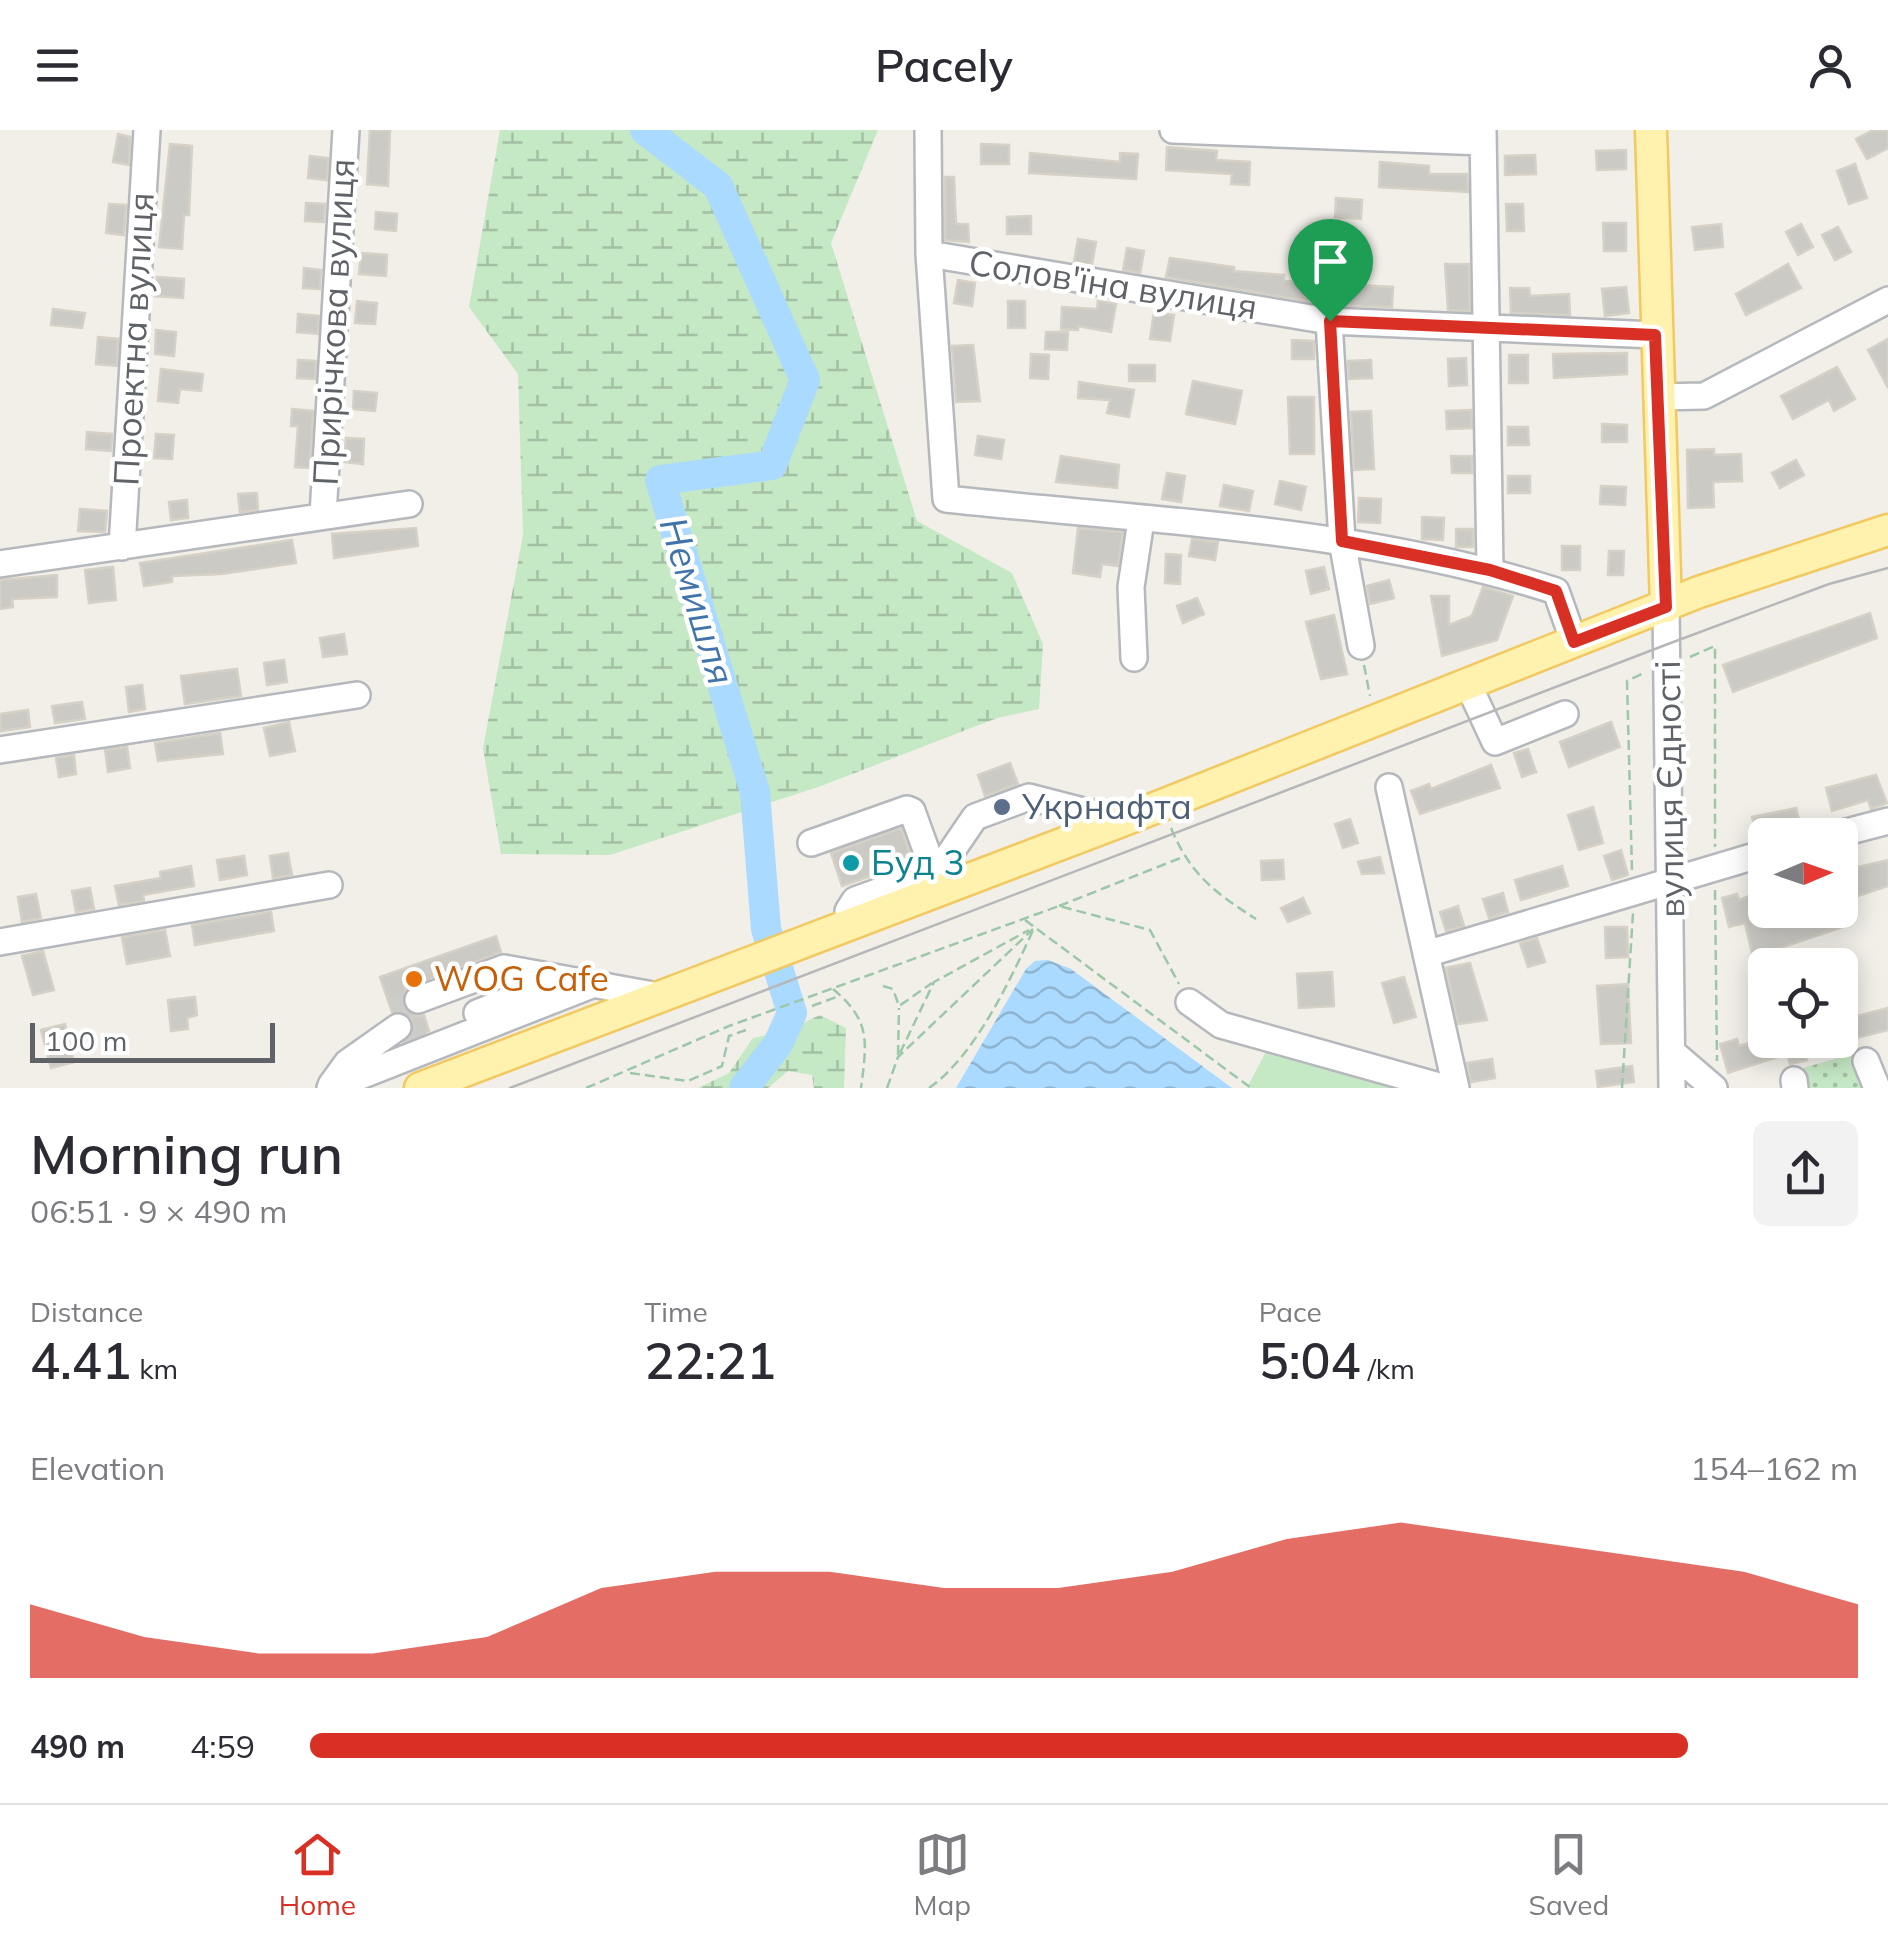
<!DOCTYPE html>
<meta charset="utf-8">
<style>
:root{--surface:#fff;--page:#f2f2f3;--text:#2b2b33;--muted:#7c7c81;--line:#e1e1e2;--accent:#d93025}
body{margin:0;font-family:Mulish,sans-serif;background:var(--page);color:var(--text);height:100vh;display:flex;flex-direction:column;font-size:38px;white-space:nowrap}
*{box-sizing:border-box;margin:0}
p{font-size:32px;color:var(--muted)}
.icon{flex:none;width:55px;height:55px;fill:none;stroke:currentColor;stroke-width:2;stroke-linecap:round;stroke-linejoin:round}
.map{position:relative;height:958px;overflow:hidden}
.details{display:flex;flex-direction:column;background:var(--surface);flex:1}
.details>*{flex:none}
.needle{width:65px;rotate:88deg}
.fabs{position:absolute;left:1748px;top:688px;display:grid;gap:20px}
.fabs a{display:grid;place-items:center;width:110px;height:110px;border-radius:15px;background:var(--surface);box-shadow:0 5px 25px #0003;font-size:50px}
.scale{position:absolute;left:30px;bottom:25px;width:245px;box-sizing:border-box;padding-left:10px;border:5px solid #5f6368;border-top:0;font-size:28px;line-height:35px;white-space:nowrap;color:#5f6368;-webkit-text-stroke:8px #fff;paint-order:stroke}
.pin{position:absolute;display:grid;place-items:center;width:85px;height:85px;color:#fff;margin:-102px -42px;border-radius:50% 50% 50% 0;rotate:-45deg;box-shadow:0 0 10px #0007}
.pin .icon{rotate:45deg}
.round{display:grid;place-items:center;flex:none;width:105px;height:105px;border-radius:15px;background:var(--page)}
.overview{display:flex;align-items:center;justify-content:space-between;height:170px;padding:0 30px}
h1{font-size:55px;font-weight:600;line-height:75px}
.stats{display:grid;grid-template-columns:repeat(3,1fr);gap:15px;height:170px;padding:10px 30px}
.stats div{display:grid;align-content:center}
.stats b{font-size:50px;font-weight:600}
.stats small{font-size:28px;font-weight:400}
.stats p{font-size:28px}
.chart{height:280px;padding:20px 30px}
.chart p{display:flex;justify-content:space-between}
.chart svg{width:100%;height:180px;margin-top:10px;fill:var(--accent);opacity:.7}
ul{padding:0 30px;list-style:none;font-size:32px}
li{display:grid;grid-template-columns:160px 120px 1fr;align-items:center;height:75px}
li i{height:25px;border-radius:12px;background:var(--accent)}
header{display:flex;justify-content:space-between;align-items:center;height:130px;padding:0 30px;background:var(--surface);font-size:45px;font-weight:600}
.menu{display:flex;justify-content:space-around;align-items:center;height:140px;border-top:2px solid var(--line);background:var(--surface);font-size:28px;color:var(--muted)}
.menu a{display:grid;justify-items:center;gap:5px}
.menu .selected{color:var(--accent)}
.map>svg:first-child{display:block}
.grass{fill:url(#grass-dots)}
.wetland{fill:url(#wetland-marsh)}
.green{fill:#c5e8c5}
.water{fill:url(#water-waves)}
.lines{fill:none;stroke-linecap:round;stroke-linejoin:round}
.river{stroke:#aadaff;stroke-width:30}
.building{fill:#cccac5;stroke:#d6d1c6;stroke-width:2.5}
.minor-tunnel{stroke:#ccccc8;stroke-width:25;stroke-dasharray:25 12;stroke-linecap:butt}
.minor-casing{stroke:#b5b8bc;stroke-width:30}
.major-casing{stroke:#f2c960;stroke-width:35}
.path{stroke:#9cc7a9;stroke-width:2.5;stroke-dasharray:10 5;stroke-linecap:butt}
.minor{stroke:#fff;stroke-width:25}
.major{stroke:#fff2af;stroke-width:30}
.tram{stroke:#b6b7b8;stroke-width:2.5}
.route-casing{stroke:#fff;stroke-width:20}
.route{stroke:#d93025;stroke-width:12}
.service-dot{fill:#5c6f8a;stroke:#fff;stroke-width:4}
.culture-dot{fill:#0f9aa8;stroke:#fff;stroke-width:4}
.food-dot{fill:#e8710a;stroke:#fff;stroke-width:4}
.labels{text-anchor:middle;stroke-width:9;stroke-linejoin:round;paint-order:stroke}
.street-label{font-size:35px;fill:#5f6368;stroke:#fff}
.service-label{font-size:35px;fill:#4e5e75;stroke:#fff;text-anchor:start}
.culture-label{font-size:35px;fill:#0d838f;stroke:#fff;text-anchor:start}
.food-label{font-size:35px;fill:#c56008;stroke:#fff;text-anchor:start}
.water-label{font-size:38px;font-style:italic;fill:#4174aa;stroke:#fff}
</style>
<header><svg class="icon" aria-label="menu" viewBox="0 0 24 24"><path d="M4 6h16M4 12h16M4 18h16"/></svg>Pacely<svg class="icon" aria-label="person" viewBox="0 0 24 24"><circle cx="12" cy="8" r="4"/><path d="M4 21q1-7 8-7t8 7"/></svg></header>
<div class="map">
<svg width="1888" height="958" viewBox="0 0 1888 958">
<defs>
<pattern id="grass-dots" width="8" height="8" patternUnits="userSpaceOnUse" patternTransform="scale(2.5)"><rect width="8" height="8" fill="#c5e8c5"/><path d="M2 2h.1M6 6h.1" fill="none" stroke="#a3c0a4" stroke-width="1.8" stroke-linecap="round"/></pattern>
<pattern id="wetland-marsh" width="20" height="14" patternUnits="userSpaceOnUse" patternTransform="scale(2.5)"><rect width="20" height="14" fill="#c5e8c5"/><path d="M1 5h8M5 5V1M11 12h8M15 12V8" fill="none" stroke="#a3c0a4"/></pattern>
<pattern id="water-waves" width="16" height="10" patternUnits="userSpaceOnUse" patternTransform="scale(2.5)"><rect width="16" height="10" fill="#aadaff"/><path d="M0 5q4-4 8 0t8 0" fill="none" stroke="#8eb4d2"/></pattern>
</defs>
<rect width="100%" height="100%" fill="#f1efe8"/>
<path class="grass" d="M1860 922 1872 958H1800L1796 940Z"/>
<path class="wetland" d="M500 0H878L831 113 917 391 1012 443 1043 514 1039 579 997 588 821 656 610 725 501 724 483 618 523 405 518 244 469 177Z
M820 885 846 898 844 958H814L812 945 788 941 768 958H698L729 943 753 908 786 901Z"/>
<path class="green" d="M1269 916 1425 958H1251L1248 956Z"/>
<path class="water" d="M1048 830 1071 839 1232 958H956L1026 839 1035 831Z"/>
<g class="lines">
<path class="river" d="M645 0 718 56 805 250 772 335 660 350 755 662 766 799 792 883 778 914 744 958"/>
</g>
<path class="building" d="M370 0H390L388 56 367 54Z
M1873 0H1888V18L1867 29 1856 9Z
M118 4 130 7 129 35 113 32Z
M170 14 192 16 189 85H184L182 119 159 117Z
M981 14 1009 15V34H981Z
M1167 17 1217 21 1216 30 1250 32 1249 55 1231 54 1232 44 1166 40Z
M1626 20V39L1597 40 1596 21Z
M1030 23 1120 32V23L1138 24 1136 49 1029 43Z
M1535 25 1536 44 1505 45V26Z
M310 26 328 28 327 50 308 48Z
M1380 32 1429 36V44H1467L1468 62 1379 57Z
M1855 34 1867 68 1849 74 1837 41Z
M945 47H954L956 94H968L969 112 945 110Z
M1336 68 1362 70 1361 89 1335 87Z
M306 73 325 74 324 92 305 91Z
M109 74 126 75 124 105 106 103Z
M1506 74H1523L1524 101H1507Z
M376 82 397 84 396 101 375 99Z
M1031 86V104H1007V87Z
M1603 93H1626V121H1604Z
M1721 94 1723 117 1695 120 1692 97Z
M1801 94 1813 117 1798 125 1786 102Z
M1838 97 1851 122 1835 130 1822 105Z
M1078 109 1096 112 1092 135 1074 132Z
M1127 118 1144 121 1140 143 1123 140Z
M361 123 387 125 386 146 359 144Z
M1170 128 1234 137V141L1284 145V151L1393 157 1392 177 1331 175 1166 147Z
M1445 134H1469L1470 181 1448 180Z
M1788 134 1801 158 1746 185 1736 164Z
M304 138 321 140 320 159 303 158Z
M157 147 184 149 183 168 155 166Z
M958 150 975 153 972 176 954 173Z
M1626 157 1629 183 1605 186 1602 159Z
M1510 158H1529L1530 166 1569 164 1570 185 1511 183Z
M357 171 377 173 375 194 355 193Z
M1008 171H1025V198H1008Z
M1098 171 1116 174 1111 202 1078 196V200L1061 199 1062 177 1097 179Z
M53 179 85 183 82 198 51 195Z
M1154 182 1174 185 1170 211 1150 209Z
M298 184 319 186 318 204 297 202Z
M156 200 176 202 174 226 155 224Z
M1046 202H1068L1067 220 1045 219Z
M98 207 118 209 117 236 96 234Z
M1888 209V258L1868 220Z
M1292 210 1314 211V229H1292Z
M973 215 980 271 956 272 952 216Z
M1627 223V244L1554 248 1553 224Z
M1031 224 1049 225 1048 249 1030 248Z
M1509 225H1528V253H1509Z
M1466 228 1467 255 1449 256 1448 229Z
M298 230 316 231 315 249 297 248Z
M1371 230 1372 248 1349 249 1348 231Z
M1129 235H1155V251H1129Z
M1837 237 1855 269 1834 281 1829 270 1793 289 1781 266Z
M161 239 203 244 201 261 180 259 178 273 158 271Z
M1193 251 1242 261 1235 294 1186 284Z
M1079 252 1134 260 1129 287 1107 283 1110 270 1078 268Z
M354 261 377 263 375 281 353 279Z
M1288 267H1314V324H1290Z
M292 279 313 281 310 338 295 337 298 296H291Z
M1471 280 1472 298 1447 299 1446 281Z
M1371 281 1374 339 1354 340 1351 282Z
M1602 294 1627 295V312H1602Z
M1508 297H1528L1529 315H1508Z
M87 302 112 304 111 321 86 319Z
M156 304 174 305 172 329 154 328Z
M978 306 1004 310 1001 329 975 325Z
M346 308 364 309 363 334 344 332Z
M1714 319V325L1741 324 1742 351 1713 352 1714 377 1688 378 1687 320Z
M1061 326 1119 335 1117 358 1056 352Z
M1451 326H1472V343H1452Z
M1796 330 1804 345 1780 358 1772 343Z
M1167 343 1185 346 1181 372 1162 369Z
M1508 346H1530V363H1508Z
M1280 351 1306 357 1301 380 1275 374Z
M1224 355 1253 361 1249 381 1220 376Z
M1601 356 1626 357 1625 375 1600 374Z
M257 363 258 380 240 382 238 364Z
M1359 368 1381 369 1380 393 1358 392Z
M187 370 188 388 171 390 169 372Z
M80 379 107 381 105 402 78 401Z
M1422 387 1444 388 1443 410 1422 409Z
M416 398 418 416 334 428 332 404Z
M1078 398 1123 402 1118 436 1102 434 1100 447 1073 443Z
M1456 399H1473V417H1456Z
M1192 409 1218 412 1215 430 1189 426Z
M292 410 296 433 221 444 172 446V452L144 456 140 433Z
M1562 416H1580V440H1562Z
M1609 421H1624L1623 445H1608Z
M1166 424 1181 425 1180 454 1165 453Z
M113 437 116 470 89 473 85 440Z
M1324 437 1329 459 1311 464 1306 441Z
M57 445V467L12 469 13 477 0 479V450Z
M1389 450 1394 468 1370 474 1367 456Z
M1483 457 1513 466 1497 510 1442 526 1431 466H1449V495L1472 486Z
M1197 468 1204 484 1183 493 1177 476Z
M1870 483 1877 508 1733 562 1723 535Z
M1334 485 1347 544 1321 549 1306 492Z
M344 504 347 524 323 527 320 508Z
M284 530 287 552 267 555 264 533Z
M237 539 241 566 185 574 181 546Z
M142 555 145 579 129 582 126 557Z
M82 572 85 589 55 593 52 576Z
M28 580 30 597 1 601 0 584Z
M289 592 295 621 270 626 264 598Z
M1611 592 1620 617 1569 637 1560 612Z
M220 603 223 624 158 631 155 613Z
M127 617 130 638 108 642 105 620Z
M1528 619 1536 642 1522 647 1514 623Z
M74 625 76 644 59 647 56 628Z
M1010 633 1018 654 985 666 978 645Z
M1491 635 1500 658 1420 684 1411 661 1429 654 1431 659Z
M1876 645 1887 673 1871 679 1868 670 1832 681 1826 658Z
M1593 677 1603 713 1579 720 1568 685Z
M1796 678 1801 697 1757 706 1752 687Z
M1350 689 1358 713 1343 718 1335 694Z
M901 698 913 732 842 756 831 723Z
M1621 720 1628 745 1612 750 1604 726Z
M288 723 292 745 273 748 270 726Z
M244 726 247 745 220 750 217 730Z
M1380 727 1384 743 1362 744 1358 732Z
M1283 730 1284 749 1262 750 1261 731Z
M1888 730V756L1840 772V741Z
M191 736 194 756 143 765 144 771 119 775 115 756 161 748 160 742Z
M1562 736 1568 756 1521 770 1515 750Z
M90 758 94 779 76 782 72 761Z
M1765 760V780H1773L1778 791 1819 780H1841L1846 796 1777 819 1779 830 1755 836 1745 793 1729 797 1722 768 1737 764 1739 770Z
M1503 763 1508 782 1489 788 1483 769Z
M36 764 41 788 22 792 18 767Z
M1303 768 1310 783 1288 792 1281 778Z
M1458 776 1464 796 1446 801 1440 782Z
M271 782 274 801 195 815 192 795Z
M1605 797H1627L1628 827 1606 828Z
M165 800 170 826 127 834 122 807Z
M496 806 501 822 406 859 403 877 414 886 424 885 429 901 408 910 413 903 412 888 404 882H392L380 847Z
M1537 808 1545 832 1528 837 1520 813Z
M43 821 54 860 33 865 22 826Z
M1470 833 1487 890 1458 894 1446 838Z
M1332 842 1334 876 1299 878 1297 844Z
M1404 847 1416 887 1394 893 1382 853Z
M1628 854 1631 913 1601 914 1597 856Z
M195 867 197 885 187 888 188 899 171 901 168 870Z
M1888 878V900L1856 908 1850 888Z
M65 894 74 932 51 938 41 900Z
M1737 909 1739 916 1758 910 1760 917 1786 910H1834V914L1804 922 1807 930 1790 934 1787 924 1728 943 1720 914Z
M1492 929 1495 948 1471 952 1467 933Z
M1632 936 1634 952 1598 957 1596 941Z"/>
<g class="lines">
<path class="minor-tunnel" d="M392 880 418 870
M403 913 430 902"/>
<defs>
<path id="minor" d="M928 0 929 124 946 369C1149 391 1360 398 1556 461L1574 512
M1173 0 1483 12
M1483 0 1490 440
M929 124 1329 191 1655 205
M1329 191 1342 411 1361 516
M1657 267 1704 266 1888 170
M323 385 346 0
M122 417 147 0
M0 434 409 374
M1666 477 1672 958
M1134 528 1131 457 1141 390
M1468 554 1495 612 1565 584
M0 620 357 565
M1389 657 1456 958
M1835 705 1888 691
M811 713 907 679 912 681 934 742
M944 759 947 728 975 687 1029 667 1122 691
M851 795 848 781 855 770 946 737
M0 812 329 755
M1426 824 1765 723
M418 870 504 838 664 867
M1189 872 1221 895 1446 958
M477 883 560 849
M1672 922 1714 958
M1866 931 1877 958
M1794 950 1795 958
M331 955 347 933 398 897
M330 958 589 856"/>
<path id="major" d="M1651 0 1666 477
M420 958 1122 691 1699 462 1888 400"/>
</defs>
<use href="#minor" class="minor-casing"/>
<use href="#major" class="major-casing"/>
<path class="path" d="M1690 527 1715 516V717
M1364 535 1370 566
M1171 698C1190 744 1215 763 1256 789
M1632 740 1627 551 1644 543
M1715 760 1717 931
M1059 776 1183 727
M1025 790 1251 958
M883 856 893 859 899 876 932 853
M833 859C871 891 867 911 861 958
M812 876 839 866
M900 923 934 852 1029 800
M898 925 899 878
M630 943 688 951 722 936 729 906 746 900
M586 958 729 896 1059 776 1150 800 1179 854
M887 958 898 927 1033 799
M929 958C975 926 1011 849 1034 798
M1622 958 1633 783"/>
<use href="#minor" class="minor"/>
<use href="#major" class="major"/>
<path class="tram" d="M510 958 1668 514 1829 454 1888 438"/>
</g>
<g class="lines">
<defs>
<path id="route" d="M1330 191 1655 205 1666 477 1574 512 1556 461 1490 440 1342 411Z"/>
</defs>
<use href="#route" class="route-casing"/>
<use href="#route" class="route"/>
</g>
<circle class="service-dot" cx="1002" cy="677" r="10"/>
<circle class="culture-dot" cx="851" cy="733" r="10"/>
<circle class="food-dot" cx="414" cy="849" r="10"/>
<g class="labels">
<g class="street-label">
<text transform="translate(1113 155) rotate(9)" y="12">Солов'їна вулиця</text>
<text transform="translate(334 192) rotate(-87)" y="12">Прирічкова вулиця</text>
<text transform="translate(134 209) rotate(-87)" y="12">Проектна вулиця</text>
<text transform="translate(1670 659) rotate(-91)" y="12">вулиця Єдності</text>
</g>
<g class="service-label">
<text x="1022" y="689">Укрнафта</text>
</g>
<g class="culture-label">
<text x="871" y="745">Буд 3</text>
</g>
<g class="food-label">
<text x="434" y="861">WOG Cafe</text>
</g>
<g class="water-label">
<text transform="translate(697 471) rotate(73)" y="13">Немишля</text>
</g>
</g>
</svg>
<div class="fabs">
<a><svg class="needle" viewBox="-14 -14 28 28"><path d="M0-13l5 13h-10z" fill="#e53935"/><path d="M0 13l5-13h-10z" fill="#7c7c81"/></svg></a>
<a><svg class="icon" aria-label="locate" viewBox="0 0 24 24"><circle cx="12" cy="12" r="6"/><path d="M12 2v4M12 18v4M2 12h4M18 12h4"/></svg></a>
</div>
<div class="scale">100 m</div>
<div class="pin" style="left:1330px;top:191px;background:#1e9e55"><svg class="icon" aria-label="arrive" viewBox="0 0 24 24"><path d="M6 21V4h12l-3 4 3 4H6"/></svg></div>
</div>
<section class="details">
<div class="overview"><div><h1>Morning run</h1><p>06:51 · 9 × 490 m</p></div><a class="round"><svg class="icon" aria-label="share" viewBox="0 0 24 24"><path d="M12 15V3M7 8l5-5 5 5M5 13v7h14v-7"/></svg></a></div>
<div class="stats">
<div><p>Distance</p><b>4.41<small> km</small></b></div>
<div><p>Time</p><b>22:21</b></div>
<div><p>Pace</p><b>5:04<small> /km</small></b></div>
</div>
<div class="chart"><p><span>Elevation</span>154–162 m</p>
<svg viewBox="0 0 160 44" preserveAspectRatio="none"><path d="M0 44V26L10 34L20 38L30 38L40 34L50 22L60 18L70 18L80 22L90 22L100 18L110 10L120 6L130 10L140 14L150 18L160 26V44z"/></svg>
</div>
<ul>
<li><b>490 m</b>4:59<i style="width:89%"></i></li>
</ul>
</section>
<nav class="menu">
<a class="selected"><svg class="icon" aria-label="home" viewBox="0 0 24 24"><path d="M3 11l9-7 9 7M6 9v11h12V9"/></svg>Home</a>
<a><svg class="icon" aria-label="map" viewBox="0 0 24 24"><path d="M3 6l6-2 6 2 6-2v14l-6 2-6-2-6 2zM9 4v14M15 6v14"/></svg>Map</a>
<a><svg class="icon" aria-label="saved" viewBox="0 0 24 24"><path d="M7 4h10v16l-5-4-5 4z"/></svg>Saved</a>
</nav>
